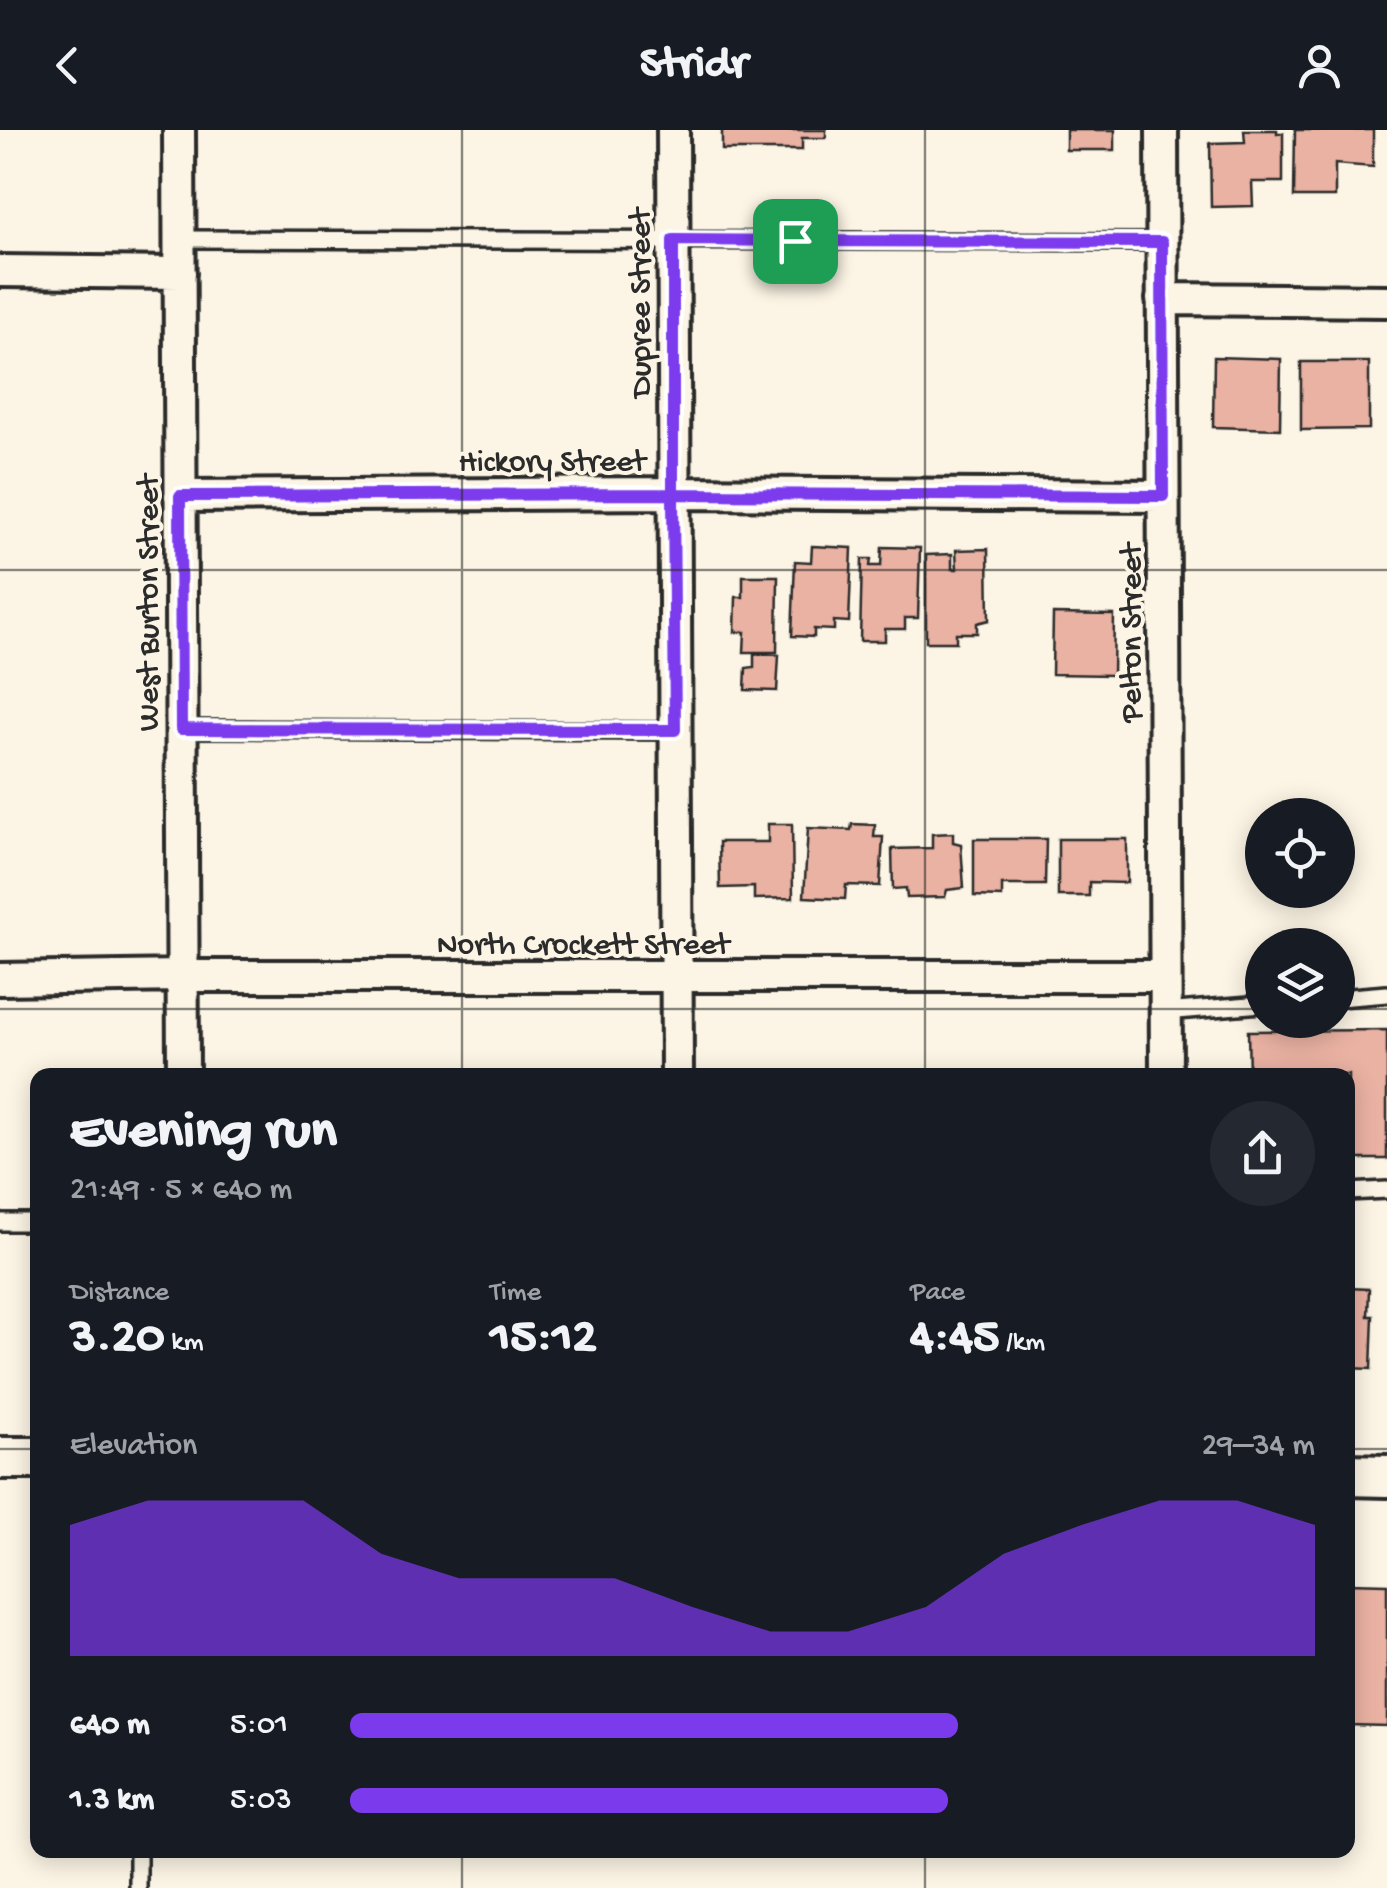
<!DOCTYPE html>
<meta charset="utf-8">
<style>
:root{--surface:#171b24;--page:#242831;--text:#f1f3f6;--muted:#9ea1a6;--accent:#7c3aed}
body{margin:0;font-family:"Gochi Hand",sans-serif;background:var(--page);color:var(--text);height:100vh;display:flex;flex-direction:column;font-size:38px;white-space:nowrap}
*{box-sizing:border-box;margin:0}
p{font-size:32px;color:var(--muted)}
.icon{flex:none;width:55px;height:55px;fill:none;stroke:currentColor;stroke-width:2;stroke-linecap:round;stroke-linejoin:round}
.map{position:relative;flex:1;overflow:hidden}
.details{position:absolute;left:30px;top:938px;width:1325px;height:790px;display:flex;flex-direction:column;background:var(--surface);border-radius:20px;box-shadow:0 5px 25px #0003}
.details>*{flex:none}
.fabs{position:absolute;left:1245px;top:668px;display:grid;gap:20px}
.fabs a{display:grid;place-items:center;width:110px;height:110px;border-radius:50%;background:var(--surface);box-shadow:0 5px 25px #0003;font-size:50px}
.pin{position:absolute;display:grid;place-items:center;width:85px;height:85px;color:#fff;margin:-42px;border-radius:20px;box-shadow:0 5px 15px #0006}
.round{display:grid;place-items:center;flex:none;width:105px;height:105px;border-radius:52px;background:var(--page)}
.head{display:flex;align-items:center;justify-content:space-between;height:170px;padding:0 40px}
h1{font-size:55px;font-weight:700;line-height:75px}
.stats{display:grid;grid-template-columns:repeat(3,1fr);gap:15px;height:170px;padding:10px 40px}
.stats div{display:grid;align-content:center}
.stats b{font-size:50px;font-weight:700}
.stats small{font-size:28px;font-weight:400}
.stats p{font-size:28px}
.chart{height:280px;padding:20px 40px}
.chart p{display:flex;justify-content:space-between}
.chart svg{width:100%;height:180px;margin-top:10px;fill:var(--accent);opacity:.7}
ul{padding:0 40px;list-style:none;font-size:32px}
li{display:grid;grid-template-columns:160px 120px 1fr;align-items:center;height:75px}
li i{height:25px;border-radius:12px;background:var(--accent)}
header{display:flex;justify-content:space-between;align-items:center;height:130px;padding:0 40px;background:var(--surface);font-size:45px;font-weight:700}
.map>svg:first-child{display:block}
.building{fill:#eab2a3;stroke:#2b2b2b;stroke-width:2.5}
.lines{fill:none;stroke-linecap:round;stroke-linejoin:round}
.lane-casing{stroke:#2b2b2b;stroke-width:22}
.street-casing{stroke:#2b2b2b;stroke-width:38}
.secondary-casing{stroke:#2b2b2b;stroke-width:48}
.lane{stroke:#fcf5e5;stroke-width:15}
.street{stroke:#fcf5e5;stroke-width:30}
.secondary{stroke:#fcf5e5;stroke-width:40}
.route-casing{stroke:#fff;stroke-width:20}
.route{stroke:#7c3aed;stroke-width:12}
.grid{fill:none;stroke:#2b2b2b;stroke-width:2.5;stroke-opacity:0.55}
.labels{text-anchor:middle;stroke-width:8;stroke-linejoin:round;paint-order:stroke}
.street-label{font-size:32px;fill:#2b2b2b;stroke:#fcf5e5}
</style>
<header><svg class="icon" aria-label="back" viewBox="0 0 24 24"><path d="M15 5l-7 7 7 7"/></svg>Stridr<svg class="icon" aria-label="person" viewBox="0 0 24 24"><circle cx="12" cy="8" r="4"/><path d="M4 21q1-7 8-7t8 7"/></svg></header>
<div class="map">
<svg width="1387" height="1758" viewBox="0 0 1387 1758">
<rect width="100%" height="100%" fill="#fcf5e5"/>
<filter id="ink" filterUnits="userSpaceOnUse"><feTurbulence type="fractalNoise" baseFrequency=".01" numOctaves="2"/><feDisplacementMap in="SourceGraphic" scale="20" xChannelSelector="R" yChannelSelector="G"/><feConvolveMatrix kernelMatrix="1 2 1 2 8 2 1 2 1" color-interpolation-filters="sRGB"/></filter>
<g filter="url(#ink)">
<path class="building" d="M722 0H826V8H802V20H722Z
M1066 0H1115V20H1066Z
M1244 0H1277V3H1283V52H1252L1253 76 1211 77 1210 13 1245 12Z
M1295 0H1373V37L1335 34V67H1294Z
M1214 227 1281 229 1280 299 1213 297Z
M1301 232H1369V299L1301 300Z
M812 416 852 418 849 492 834 491V500L814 499V507L792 506 795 431 811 432Z
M882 417 920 418 918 488H905V499H885V511H860L862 429H871L870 436H881Z
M988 419 989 490 977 493V503H956V512H926V425L952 424V439H957L956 420Z
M743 446H778L777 522H744L745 502H735L736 467H743Z
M1053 484 1114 485 1113 545 1052 544Z
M754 524 779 525 777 561 745 560 746 538 754 537Z
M768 694H792L793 768 754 769V757L720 758 719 712H768Z
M852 694 875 695 874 707H883L880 756 846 755 845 769 804 767 808 698 851 700Z
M953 703V712L961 714 964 758 947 760 945 767 907 768 906 758 893 759 892 719 932 718V704Z
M974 709H1046L1045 755H1002V767L974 766Z
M1058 709H1127V753L1089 752V766H1058Z
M1387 900V1029H1348V945H1249L1248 901Z
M1348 1158 1369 1159 1368 1186H1373L1371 1239 1348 1238Z
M1348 1453 1387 1454V1596L1348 1595Z"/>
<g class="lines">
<defs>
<path id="lane" d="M179 109 1162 112
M181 599 675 601
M1338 868 1387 864
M1165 882 1262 874
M1348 1062 1387 1060
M0 1092H38
M138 1720V1758"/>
<path id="street" d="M179 0 183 945
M673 0 677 945
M1162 0 1166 945
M0 141 180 143
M1162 169 1387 171
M180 366 673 363 1163 366
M0 849 182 846H1165"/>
<path id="secondary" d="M0 1328H38
M1348 1345 1387 1346"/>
</defs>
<use href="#lane" class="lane-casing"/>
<use href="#street" class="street-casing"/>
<use href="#secondary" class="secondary-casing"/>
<use href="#lane" class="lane"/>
<use href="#street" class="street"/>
<use href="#secondary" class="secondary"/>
</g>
</g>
<g class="lines" filter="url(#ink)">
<defs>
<path id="route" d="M795 111 673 110V364L180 366 181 599 675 600 673 364 1163 366 1162 112 795 111"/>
</defs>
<use href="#route" class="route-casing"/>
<use href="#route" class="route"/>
</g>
<path class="grid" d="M462 0V945M925 0V945M0 440H1387M0 879H1262M1338 879H1387M0 1319H38M1348 1319H1387M462 1720V1758M925 1720V1758"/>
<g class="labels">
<g class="street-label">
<text transform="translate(638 173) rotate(-90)" y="11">Dupree Street</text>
<text x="552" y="340">Hickory Street</text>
<text transform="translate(146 473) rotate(-90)" y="11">West Burton Street</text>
<text transform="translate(1129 503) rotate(-90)" y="11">Pelton Street</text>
<text x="583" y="823">North Crockett Street</text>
</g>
</g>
</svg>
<div class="fabs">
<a><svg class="icon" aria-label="locate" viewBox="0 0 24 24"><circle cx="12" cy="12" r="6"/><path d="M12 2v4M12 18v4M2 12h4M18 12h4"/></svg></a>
<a><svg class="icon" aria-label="layers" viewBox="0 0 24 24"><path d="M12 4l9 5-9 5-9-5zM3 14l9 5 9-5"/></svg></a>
</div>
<div class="pin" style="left:795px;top:111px;background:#1e9e55"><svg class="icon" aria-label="arrive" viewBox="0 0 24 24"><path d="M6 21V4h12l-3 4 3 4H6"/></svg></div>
<section class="details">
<div class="head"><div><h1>Evening run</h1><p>21:49 · 5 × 640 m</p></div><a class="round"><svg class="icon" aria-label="share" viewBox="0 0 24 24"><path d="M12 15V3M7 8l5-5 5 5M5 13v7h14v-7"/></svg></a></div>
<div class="stats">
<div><p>Distance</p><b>3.20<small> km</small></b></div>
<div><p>Time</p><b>15:12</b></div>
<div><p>Pace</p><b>4:45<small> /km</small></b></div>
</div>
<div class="chart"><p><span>Elevation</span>29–34 m</p>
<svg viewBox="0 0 160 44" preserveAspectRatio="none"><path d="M0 44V12L10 6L20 6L30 6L40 19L50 25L60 25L70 25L80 32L90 38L100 38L110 32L120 19L130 12L140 6L150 6L160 12V44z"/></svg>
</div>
<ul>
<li><b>640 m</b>5:01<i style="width:63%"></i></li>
<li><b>1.3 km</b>5:03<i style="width:62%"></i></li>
</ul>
</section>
</div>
